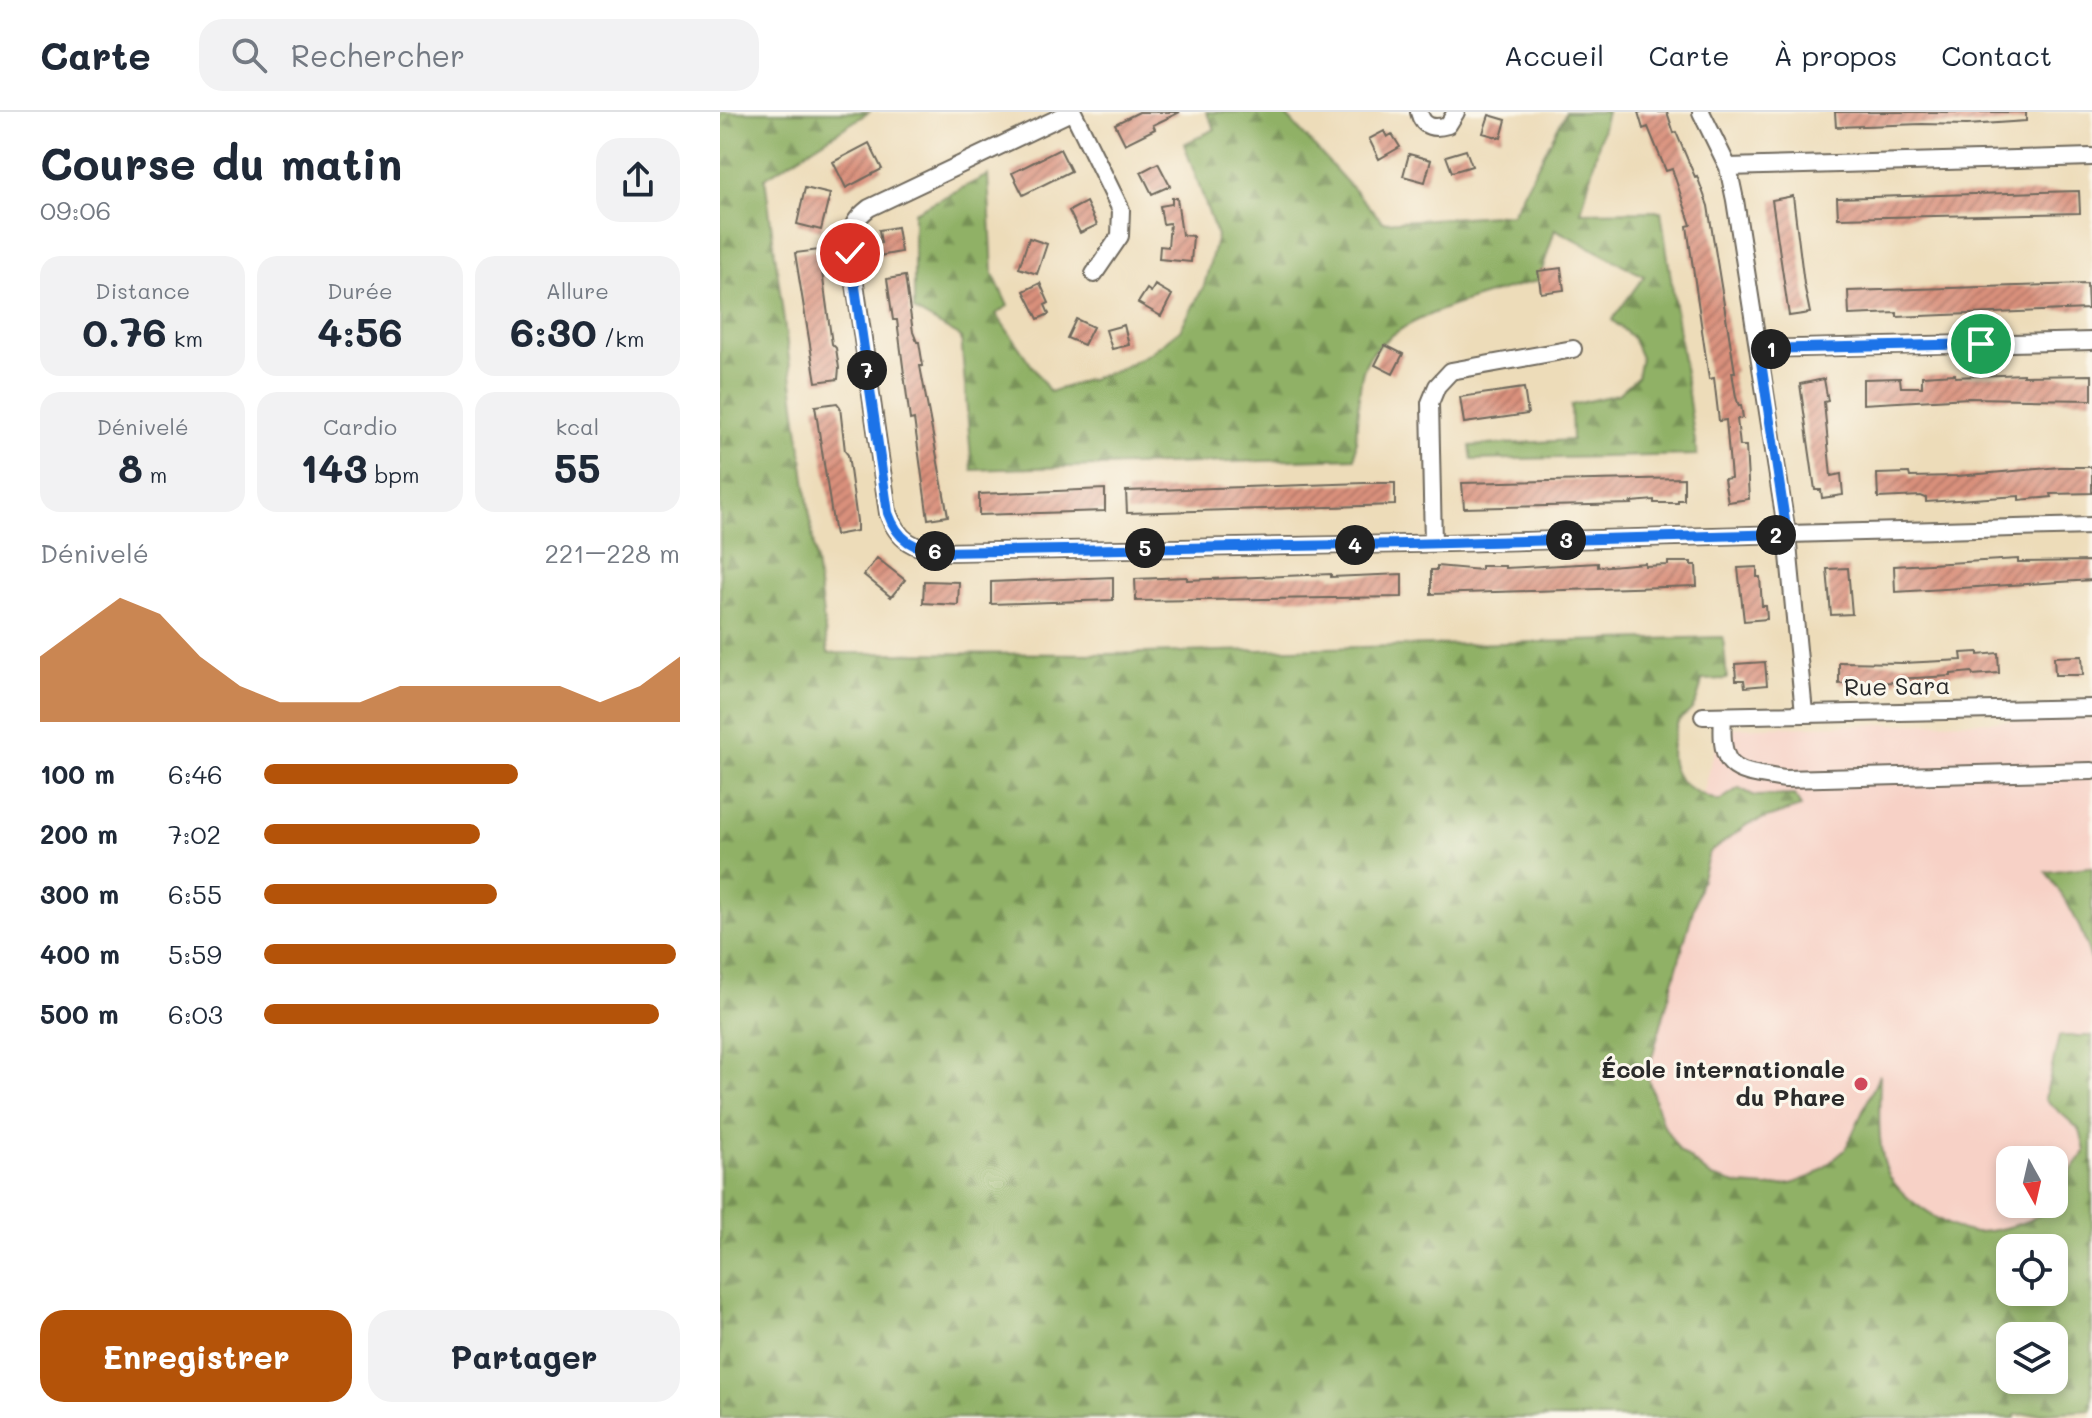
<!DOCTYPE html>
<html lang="fr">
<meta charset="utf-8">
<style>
:root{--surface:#fff;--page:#f2f2f3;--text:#1f2937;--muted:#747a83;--line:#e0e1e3;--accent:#b45309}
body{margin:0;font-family:Mali,sans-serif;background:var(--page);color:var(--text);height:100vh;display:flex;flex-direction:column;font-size:30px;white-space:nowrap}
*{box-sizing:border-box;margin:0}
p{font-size:26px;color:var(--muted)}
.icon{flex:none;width:44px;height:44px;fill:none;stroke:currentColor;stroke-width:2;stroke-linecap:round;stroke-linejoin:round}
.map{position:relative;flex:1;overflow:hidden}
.side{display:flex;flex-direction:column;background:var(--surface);width:720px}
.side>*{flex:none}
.needle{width:52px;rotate:172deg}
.tools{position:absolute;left:1276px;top:1034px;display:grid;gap:16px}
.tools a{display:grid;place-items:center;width:72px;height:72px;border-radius:16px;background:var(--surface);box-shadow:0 4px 12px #0003;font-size:40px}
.pin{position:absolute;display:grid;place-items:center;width:68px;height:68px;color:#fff;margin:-34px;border:4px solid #fff;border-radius:50%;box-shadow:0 2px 8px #0007}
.km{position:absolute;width:40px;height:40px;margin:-20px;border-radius:50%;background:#222;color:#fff;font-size:22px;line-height:40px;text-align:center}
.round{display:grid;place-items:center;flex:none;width:84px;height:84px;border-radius:24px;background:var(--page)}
.overview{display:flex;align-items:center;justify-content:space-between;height:136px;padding:0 40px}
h1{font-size:44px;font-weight:800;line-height:60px}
.figures{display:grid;grid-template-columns:repeat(3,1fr);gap:12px;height:136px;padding:8px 40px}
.figures div{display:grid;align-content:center;border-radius:20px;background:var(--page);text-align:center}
.figures b{font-size:40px;font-weight:800}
.figures small{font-size:22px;font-weight:400}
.figures p{font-size:22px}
.chart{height:224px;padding:16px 40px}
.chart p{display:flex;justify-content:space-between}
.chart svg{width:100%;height:144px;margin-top:8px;fill:var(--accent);opacity:.7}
.cta{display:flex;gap:16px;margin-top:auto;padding:16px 40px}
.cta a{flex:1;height:92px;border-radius:24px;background:var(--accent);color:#fff;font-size:32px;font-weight:800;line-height:92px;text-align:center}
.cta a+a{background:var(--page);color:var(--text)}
ul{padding:0 40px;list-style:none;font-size:26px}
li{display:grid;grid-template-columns:128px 96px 1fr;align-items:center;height:60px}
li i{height:20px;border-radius:10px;background:var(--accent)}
header{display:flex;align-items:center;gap:48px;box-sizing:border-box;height:112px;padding:0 40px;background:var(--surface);border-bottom:2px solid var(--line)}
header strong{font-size:38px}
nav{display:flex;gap:44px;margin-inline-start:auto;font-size:28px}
.search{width:560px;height:72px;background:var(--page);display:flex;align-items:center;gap:20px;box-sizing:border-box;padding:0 28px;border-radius:24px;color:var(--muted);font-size:30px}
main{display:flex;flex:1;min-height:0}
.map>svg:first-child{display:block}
.built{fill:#f7d1c6;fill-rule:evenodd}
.forest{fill:url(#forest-firs);stroke:#5e6e48;stroke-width:2;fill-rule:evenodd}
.building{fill:url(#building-hatch)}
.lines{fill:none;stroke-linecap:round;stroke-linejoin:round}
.minor-casing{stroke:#6f695d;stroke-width:20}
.minor{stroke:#fff;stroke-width:16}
.route-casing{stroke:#fff;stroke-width:16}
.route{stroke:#1a73e8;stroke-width:10}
.poi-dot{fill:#d1495b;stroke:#fbf7ec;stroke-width:3}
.labels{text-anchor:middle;stroke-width:6;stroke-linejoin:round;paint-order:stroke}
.street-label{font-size:24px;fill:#2b2b2b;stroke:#fbf7ec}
.poi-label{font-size:24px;font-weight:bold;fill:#2b2b2b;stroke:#fbf7ec;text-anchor:end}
</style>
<header>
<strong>Carte</strong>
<div class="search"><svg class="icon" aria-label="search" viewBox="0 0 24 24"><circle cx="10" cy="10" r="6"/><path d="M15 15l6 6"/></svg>Rechercher</div>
<nav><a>Accueil</a><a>Carte</a><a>À propos</a><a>Contact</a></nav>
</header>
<main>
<section class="side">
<div class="overview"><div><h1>Course du matin</h1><p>09:06</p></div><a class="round"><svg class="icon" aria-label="share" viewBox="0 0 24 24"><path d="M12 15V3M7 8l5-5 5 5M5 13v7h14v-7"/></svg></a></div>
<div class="figures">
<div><p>Distance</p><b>0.76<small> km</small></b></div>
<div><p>Durée</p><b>4:56</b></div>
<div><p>Allure</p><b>6:30<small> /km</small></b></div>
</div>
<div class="figures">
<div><p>Dénivelé</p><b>8<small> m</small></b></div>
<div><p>Cardio</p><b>143<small> bpm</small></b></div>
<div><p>kcal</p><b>55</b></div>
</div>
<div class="chart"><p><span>Dénivelé</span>221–228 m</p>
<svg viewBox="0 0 160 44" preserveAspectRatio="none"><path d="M0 44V24L10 15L20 6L30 11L40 24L50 33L60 38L70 38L80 38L90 33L100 33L110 33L120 33L130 33L140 38L150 33L160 24V44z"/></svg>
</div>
<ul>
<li><b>100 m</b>6:46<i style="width:61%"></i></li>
<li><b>200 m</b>7:02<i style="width:52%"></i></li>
<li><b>300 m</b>6:55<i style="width:56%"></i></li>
<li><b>400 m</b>5:59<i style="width:99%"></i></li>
<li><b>500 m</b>6:03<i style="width:95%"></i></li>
</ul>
<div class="cta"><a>Enregistrer</a><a>Partager</a></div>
</section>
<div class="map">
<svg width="1372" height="1306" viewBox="0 0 1372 1306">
<defs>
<pattern id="forest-firs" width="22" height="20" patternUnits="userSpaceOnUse" patternTransform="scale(2)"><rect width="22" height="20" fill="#90b166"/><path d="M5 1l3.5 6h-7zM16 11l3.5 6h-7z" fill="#769054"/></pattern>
<pattern id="building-hatch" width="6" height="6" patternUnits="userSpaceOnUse" patternTransform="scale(2)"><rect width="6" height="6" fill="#d9907c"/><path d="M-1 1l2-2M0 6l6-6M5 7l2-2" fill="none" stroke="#b07666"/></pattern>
</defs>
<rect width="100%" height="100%" fill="#fbf7ec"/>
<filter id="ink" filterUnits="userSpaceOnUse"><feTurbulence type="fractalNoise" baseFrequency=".0125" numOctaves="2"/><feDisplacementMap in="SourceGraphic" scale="16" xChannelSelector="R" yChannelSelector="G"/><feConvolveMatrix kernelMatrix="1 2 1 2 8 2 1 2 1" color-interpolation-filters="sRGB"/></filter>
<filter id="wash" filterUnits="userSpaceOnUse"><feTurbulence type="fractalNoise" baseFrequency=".006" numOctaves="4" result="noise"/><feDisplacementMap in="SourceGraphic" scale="32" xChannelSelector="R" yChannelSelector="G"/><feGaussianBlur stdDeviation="1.8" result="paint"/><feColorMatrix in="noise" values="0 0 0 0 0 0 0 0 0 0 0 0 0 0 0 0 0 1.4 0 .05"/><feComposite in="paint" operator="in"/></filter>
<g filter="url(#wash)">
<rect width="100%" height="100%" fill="#eddcb9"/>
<path class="built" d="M1372 607V1298L1250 1305 883 1077 1000 616ZM1290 1048H1334V1092H1290ZM1290 1136H1334V1180H1290ZM1290 1224H1334V1268H1290Z"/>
<path class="forest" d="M2 0H149L45 66 108 541 389 542 1003 525 1007 567 982 568C980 578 978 589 972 597 968 602 961 605 958 610 956 615 954 623 953 628 944 666 968 679 999 689L1019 676 1035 684 1075 683 1081 695 1028 712 989 741 927 963 942 1011 959 1038 992 1065 1020 1073 1048 1075 1071 1072 1095 1063 1125 1038 1160 962C1160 992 1155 1038 1170 1065 1184 1088 1230 1120 1256 1120 1277 1120 1316 1109 1331 1095 1348 1079 1342 1074 1351 1059 1355 1052 1361 1047 1365 1039L1360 1018 1325 987 1339 924H1372V1298L1295 1303V1306H0V4ZM1334 1136V1180H1290V1136ZM1334 1224V1268H1290V1224Z
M486 0H563L663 110 792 102 846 0H887L861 100 941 99 977 343 752 348 750 334 852 328 851 293 898 282 917 265 921 246 912 225 892 208 924 164 835 117 819 168C772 182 658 206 643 259 637 283 637 320 635 346L252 358 241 225 194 198V100L268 63 273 162 288 194 276 202 330 280 398 258 430 241 460 218 484 174 497 124 464 32 495 17Z
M1367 755 1372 756V853C1364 817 1348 790 1326 760Z"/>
<g id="blocks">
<path class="building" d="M419 0H460L433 13 435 17 405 32 395 12Z
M918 0H947L954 21 956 20 975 65 977 64 988 94 1015 260H1012L1016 285 1019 294 1021 293 1023 306 1017 307 1020 334H1026L1029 387 1008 390 1004 367 1011 366 1006 308 999 309 994 266 989 267 967 114 971 113 952 57 946 59 928 15 923 17Z
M1115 0H1306V9L1247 13 1202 12 1116 15Z
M769 3 786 8 781 26 763 21Z
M664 19 667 25 672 22 680 35 659 47 649 27Z
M149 31 162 57 126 76 113 50Z
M340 37 351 59 303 83 292 61Z
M746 38 752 54 732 60 726 44Z
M689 42 711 48 705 70 683 64Z
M438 51 450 74 432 82 421 60Z
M85 76 110 82 101 118 77 112Z
M1359 79 1360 101 1118 106 1117 86Z
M1073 84 1084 172 1090 201 1069 204 1052 88Z
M452 86H457L462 123 473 124 471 150 439 147 440 134 448 135 450 111 443 112 440 94 452 92Z
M366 90 377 113 360 121 349 99Z
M177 115 181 140 159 144 157 132 161 131 159 118Z
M309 126 327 132 317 162 299 156Z
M99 138 112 232 116 236 119 256 118 267 96 270 75 141Z
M841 156 844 178 821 181 818 159Z
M185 164 193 220 197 230H199L203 254H200L228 404 208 407 194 307 190 308 177 208H173L167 167Z
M320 171 329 191 325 193 329 202 318 207 304 179Z
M1367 172 1368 197 1177 205V201L1129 203 1128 179Z
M435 173 452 183 441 204 418 191 427 177 431 180Z
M356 207 373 215 364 233 347 226Z
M404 213 409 233 392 237 386 218Z
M665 233 683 242 673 262 655 253Z
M1235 262V265L1303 262V264L1372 263V288L1249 286 1143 292V267L1180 266 1181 275H1202V264Z
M1104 267 1108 289 1104 290 1111 364 1121 362 1123 383 1102 386 1101 378H1095L1080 272Z
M804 276 808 302 744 311 740 285Z
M117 291 120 295 125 339 128 343 137 409V419L115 423 95 294Z
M1340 355H1372V381L1331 382 1332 385 1299 388V384L1206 390V386L1201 384 1158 386 1157 362 1189 361 1190 365 1237 364Z
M964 366V388H958V391H934V388L911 390 912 392 744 396 742 371Z
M645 371H675V393L407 401 406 379Z
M385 377V399L259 403V382Z
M157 446 185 468 171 485 144 463Z
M1298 447V450L1372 449V468L1175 480 1174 454Z
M948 450H971V453H976L977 474 711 482V458H717V454L761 458V454H785V456L878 451V455L925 451V454L948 453Z
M1037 455V465H1040L1042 494H1046L1047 507 1024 509 1018 456Z
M1128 456 1132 502 1111 503 1107 457Z
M611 462V465L682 462V485L416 489 415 467 467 465V468Z
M393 465V488L271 492V470Z
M204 469 239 470 238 493 203 491Z
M1258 540V543L1278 541 1279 561 1253 563 1252 560 1231 562V564L1177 567V570L1119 572V550L1183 551 1242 548 1241 541Z
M1362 544 1363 563H1335L1334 545Z
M1045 550 1047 573 1025 575 1024 568H1016L1015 552Z"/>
</g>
</g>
<g filter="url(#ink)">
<use href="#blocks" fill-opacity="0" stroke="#6f695d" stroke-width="2"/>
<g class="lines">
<defs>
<path id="minor" d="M351 0 149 96C136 106 131 114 129 130L168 401C178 429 194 437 222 440L688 432 1372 414
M353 0 401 98 400 124 374 162
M699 0C703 16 714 17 728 13L736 0
M981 0 1008 55 1015 88 1067 422 1084 601
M1008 55 1372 45
M1039 237 1372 229
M713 431 710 291 717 274 731 259 853 237
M983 604 1372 596
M1003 605C999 661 1016 659 1065 667L1372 659"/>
</defs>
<use href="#minor" class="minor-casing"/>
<use href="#minor" class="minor"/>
</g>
</g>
<g class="lines" filter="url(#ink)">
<defs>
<path id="route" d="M130 141 168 401C178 429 194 437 222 440L688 432 1067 422 1039 237 1261 232"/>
</defs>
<use href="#route" class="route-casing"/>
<use href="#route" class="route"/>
</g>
<circle class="poi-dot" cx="1141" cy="972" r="8"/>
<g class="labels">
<g class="street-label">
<text transform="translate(1177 575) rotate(-1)" y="8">Rue Sara</text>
</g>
<g class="poi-label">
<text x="1125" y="966">École internationale<tspan x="1125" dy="28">du Phare</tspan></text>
</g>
</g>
</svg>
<div class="tools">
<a><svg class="needle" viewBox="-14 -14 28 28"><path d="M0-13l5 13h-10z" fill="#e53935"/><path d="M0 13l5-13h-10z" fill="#747a83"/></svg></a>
<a><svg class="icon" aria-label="locate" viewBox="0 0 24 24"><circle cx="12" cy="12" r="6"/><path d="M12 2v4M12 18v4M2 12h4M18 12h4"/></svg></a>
<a><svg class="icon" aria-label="layers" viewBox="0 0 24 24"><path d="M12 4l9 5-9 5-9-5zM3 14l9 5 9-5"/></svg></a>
</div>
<div class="pin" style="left:1261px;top:232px;background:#1e9e55"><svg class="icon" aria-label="arrive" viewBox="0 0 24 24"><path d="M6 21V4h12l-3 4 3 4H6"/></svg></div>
<div class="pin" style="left:130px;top:141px;background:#d93025"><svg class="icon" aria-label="check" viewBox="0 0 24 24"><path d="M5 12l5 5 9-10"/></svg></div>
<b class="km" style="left:1051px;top:237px">1</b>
<b class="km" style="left:1056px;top:423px">2</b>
<b class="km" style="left:846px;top:428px">3</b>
<b class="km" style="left:635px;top:433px">4</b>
<b class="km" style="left:425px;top:436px">5</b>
<b class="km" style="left:215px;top:439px">6</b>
<b class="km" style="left:147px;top:258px">7</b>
</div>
</main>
